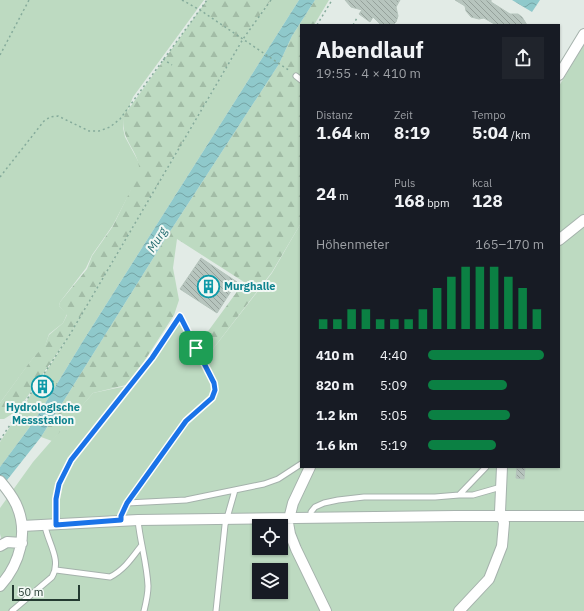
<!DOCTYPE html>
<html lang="de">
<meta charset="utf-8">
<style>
:root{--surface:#171b24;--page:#20242c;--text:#f1f3f6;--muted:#9ea1a6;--accent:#0b8043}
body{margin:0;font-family:"IBM Plex Sans",sans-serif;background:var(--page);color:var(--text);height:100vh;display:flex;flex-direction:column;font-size:15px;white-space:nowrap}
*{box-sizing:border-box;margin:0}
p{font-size:13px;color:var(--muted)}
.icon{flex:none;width:22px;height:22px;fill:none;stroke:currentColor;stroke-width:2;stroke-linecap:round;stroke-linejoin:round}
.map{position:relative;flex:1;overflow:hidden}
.side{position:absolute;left:300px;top:24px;width:260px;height:444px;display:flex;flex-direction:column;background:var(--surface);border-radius:0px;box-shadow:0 1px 3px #0004}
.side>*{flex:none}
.fabs{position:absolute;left:252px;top:519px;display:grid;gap:8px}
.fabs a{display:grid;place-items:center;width:36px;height:36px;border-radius:0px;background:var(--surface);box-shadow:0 1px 3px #0004;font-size:20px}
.scale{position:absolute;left:12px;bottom:10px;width:68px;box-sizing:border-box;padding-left:4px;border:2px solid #243a31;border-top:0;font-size:11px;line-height:14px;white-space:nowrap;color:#243a31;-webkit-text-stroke:3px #f2f8f4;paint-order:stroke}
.pin{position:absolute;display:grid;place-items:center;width:34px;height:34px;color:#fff;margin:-17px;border-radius:8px;box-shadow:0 2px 6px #0006}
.round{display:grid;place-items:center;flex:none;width:42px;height:42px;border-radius:0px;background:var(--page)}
.head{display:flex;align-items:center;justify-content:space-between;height:68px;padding:0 16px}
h1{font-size:22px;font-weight:700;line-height:30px}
.stats{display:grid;grid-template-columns:repeat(3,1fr);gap:6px;height:68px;padding:4px 16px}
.stats div{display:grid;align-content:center}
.stats b{font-size:17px;font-weight:700}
.stats small{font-size:11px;font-weight:400}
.stats p{font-size:11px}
.chart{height:112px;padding:8px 16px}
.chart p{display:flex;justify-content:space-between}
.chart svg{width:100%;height:72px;margin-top:4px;stroke:var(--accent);stroke-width:6}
ul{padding:0 16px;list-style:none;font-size:13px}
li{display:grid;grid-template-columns:64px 48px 1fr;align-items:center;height:30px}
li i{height:10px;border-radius:5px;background:var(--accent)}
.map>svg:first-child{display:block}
.green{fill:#bddac1;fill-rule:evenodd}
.forest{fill:url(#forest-firs)}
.water{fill:url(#water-waves)}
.building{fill:url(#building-back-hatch);stroke:#b5c4bc}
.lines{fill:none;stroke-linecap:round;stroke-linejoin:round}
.service-casing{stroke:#a5b2ac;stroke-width:7}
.minor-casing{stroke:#a5b2ac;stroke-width:12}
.path{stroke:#85ab9b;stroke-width:1.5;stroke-dasharray:2 3;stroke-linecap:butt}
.service{stroke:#fff;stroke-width:5}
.minor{stroke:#fff;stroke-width:10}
.route-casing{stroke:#fff;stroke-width:8}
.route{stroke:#1a73e8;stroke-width:5}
.labels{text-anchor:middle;stroke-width:4;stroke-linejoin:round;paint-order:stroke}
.culture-label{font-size:11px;font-weight:bold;fill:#0d838f;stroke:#f2f8f4;text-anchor:start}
.water-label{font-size:12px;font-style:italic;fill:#236c70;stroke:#f2f8f4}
</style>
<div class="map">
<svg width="584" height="611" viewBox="0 0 584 611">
<defs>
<pattern id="forest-firs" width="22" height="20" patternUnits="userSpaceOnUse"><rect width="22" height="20" fill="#bddac1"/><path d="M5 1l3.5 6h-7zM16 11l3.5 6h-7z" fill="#a2bca6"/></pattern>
<pattern id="water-waves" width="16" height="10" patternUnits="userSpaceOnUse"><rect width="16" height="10" fill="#8fc9cb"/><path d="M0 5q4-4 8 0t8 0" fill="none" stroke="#75a4a5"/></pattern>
<pattern id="building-back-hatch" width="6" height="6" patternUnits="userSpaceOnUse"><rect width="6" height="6" fill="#b7c5be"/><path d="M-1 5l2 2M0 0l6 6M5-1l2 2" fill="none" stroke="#95a19b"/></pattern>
</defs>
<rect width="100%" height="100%" fill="#e2ebe6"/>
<path class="green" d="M0 0H204L133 97 124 119 123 128 125 137 137 159 140 166V173L113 225 92 255 86 268 60 302 59 306 67 314 63 323 49 334 45 346 33 358 0 403Z
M271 0H299L83 341 35 420 0 467V442L69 336 243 39Z
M584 45V611H0V550L4 548 0 534V508L33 462 93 393 136 384 179 323 202 363 272 273 301 223V467H559V86ZM259 526H281V548H259ZM259 570H281V592H259Z"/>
<path class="forest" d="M207 0H271L243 39 69 336 23 403 12 414 4 419H0V403L32 359 45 345 49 335 63 323 67 315 59 306 60 302 87 269 92 256 113 226 139 173C142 152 117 139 125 114Z
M315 0H329L314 25H301V223L272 272 206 358 198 345 244 282 177 239 173 268 179 300 174 315 143 363 126 385 93 393 52 441 41 437 169 233 279 64 292 36Z"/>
<path class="water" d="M299 0H315L292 36 279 64 169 233 41 437 0 489V467L35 420 83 341Z
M512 0H540L532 12Z"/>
<path class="building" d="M345 0H400L396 7 398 16 396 22 393 25H381L373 17 370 22 359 14 362 10 351 7Z
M455 0H491V2L510 14H518L522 17 527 25H496L484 18 479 19 471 17 466 11 465 6Z
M201 258 237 282 217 313 180 289Z
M517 467H525L524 479 516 478Z"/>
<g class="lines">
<defs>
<path id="service" d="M296 76 301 80
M459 495H473L501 487
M311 517V512L315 507 324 503 338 500 364 497H435L459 495 486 467
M121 520 122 514 127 503 186 500 264 484 278 479 301 464
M138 520C140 542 147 563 148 586 148 594 146 603 144 611
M57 525 56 499 59 484 71 460 152 358 180 316 214 383 215 391 212 398 186 421 127 503
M56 570 110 577C124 570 132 558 141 546
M12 611 52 577C62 560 48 543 45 526
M216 611 225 525 235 490"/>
<path id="minor" d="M559 75 584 34
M559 240 584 220
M310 467 293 503 288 523 290 534 296 549 326 611
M0 481C6 488 12 496 16 504 29 532 20 564 0 586
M22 526 138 520 456 516H584
M0 546 7 542 22 543
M459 611 489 579 502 546 504 523 500 512 502 467"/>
</defs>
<use href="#service" class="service-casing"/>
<use href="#minor" class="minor-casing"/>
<path class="path" d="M182 0 200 10 290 71
M317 25 332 0
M353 25 357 18
M0 55 29 0
M163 59 172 65
M0 177 44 121 50 117 58 116 89 131H99L110 127 120 119 207 0
M44 375 57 384
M0 440 69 336 243 39 271 0"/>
<use href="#service" class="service"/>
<use href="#minor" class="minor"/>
</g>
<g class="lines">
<defs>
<path id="route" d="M180 316 214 383 215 390 212 398 186 421 127 503 121 516V520L56 525V499L59 484 71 460 152 358Z"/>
</defs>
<use href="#route" class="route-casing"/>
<use href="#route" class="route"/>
</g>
<defs>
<symbol id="building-ring" viewBox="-11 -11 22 22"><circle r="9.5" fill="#f2f8f4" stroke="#0f9aa8" stroke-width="1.5"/><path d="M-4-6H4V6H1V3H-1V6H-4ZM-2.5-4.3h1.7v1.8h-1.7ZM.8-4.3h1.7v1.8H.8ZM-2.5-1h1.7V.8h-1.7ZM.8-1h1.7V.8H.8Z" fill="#0f9aa8"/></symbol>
</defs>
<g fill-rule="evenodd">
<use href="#building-ring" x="196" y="274" width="25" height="25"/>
<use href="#building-ring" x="30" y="374" width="25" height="25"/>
</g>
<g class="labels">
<g class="culture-label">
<text x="224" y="290">Murghalle</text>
<text x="43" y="411" text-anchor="middle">Hydrologische<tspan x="43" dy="13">Messstation</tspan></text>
</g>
<g class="water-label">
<text transform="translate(157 240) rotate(-58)" y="4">Murg</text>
</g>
</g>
</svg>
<div class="fabs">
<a><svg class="icon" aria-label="locate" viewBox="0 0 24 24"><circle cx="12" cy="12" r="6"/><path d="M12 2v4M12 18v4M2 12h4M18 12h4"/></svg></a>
<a><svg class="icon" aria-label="layers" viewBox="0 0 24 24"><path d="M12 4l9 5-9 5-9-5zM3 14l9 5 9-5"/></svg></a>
</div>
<div class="scale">50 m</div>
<div class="pin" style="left:196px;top:348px;background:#1e9e55"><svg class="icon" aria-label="arrive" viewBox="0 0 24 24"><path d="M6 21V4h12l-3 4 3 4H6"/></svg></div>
<section class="side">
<div class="head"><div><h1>Abendlauf</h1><p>19:55 · 4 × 410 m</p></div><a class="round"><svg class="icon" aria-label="share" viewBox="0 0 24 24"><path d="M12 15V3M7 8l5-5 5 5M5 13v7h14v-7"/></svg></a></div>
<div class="stats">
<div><p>Distanz</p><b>1.64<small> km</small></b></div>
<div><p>Zeit</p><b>8:19</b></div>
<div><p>Tempo</p><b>5:04<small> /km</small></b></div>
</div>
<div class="stats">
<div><b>24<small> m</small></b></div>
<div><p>Puls</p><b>168<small> bpm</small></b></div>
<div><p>kcal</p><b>128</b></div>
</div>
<div class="chart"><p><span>Höhenmeter</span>165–170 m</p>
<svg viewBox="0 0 160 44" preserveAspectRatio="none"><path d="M5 44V38M15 44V38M25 44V32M35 44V32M45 44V38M55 44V38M65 44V38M75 44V32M85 44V19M95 44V12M105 44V6M115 44V6M125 44V6M135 44V12M145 44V19M155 44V32"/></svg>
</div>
<ul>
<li><b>410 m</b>4:40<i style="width:100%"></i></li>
<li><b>820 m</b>5:09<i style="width:68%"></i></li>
<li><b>1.2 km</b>5:05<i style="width:71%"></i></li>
<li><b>1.6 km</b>5:19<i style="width:59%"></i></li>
</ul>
</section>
</div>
